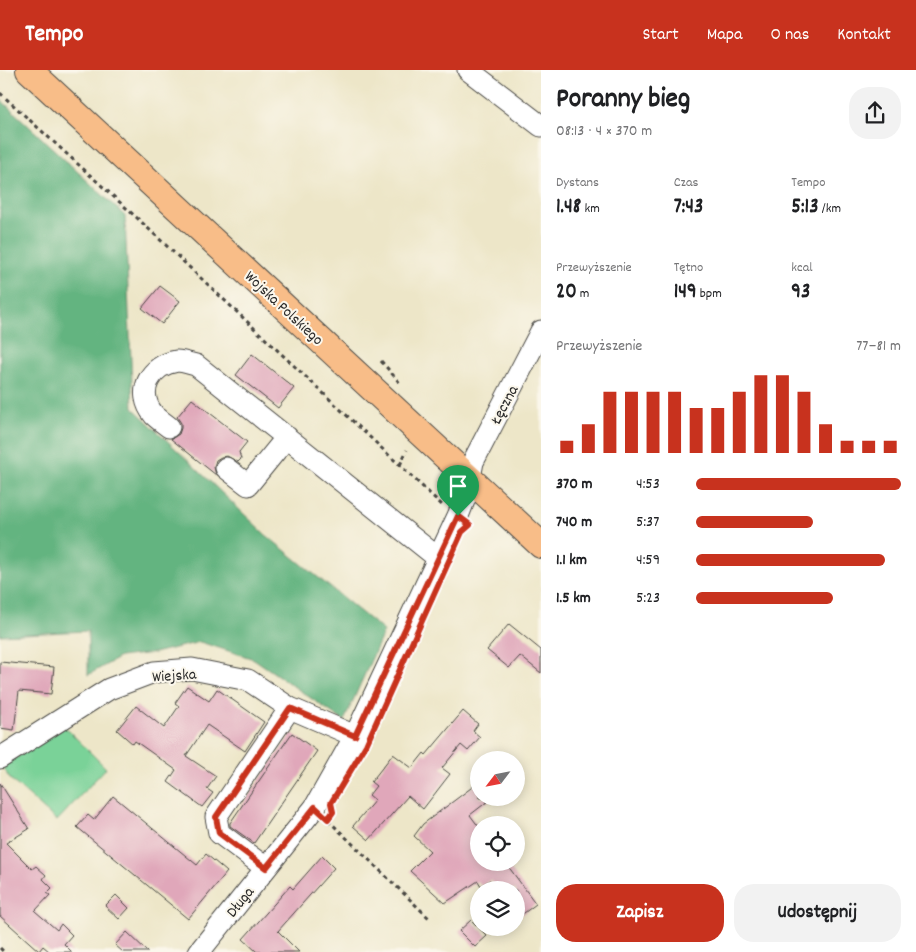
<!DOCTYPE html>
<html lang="pl">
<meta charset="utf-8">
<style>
:root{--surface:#fff;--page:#f2f2f2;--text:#202124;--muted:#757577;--accent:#c8321e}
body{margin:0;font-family:Dekko,sans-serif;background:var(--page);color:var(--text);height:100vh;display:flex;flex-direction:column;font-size:19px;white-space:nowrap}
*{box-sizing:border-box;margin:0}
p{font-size:16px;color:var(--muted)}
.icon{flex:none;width:28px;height:28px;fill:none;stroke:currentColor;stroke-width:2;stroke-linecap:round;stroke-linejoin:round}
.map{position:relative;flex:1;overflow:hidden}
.sheet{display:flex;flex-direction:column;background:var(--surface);width:375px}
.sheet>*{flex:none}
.needle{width:32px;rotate:238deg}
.fabs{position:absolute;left:470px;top:681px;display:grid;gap:10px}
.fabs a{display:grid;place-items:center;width:55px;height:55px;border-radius:50%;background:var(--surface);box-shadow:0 2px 12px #0003;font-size:25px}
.pin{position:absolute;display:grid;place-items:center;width:42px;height:42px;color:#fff;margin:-51px -21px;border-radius:50% 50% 50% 0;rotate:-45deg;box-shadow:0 0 5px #0007}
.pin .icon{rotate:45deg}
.round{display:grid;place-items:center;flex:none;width:52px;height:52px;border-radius:20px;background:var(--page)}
.summary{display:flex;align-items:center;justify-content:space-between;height:85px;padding:0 15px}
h1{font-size:28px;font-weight:800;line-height:38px}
.figures{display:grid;grid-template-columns:repeat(3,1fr);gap:8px;height:85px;padding:5px 15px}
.figures div{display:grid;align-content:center}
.figures b{font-size:21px;font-weight:800}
.figures small{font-size:14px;font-weight:400}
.figures p{font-size:14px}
.chart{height:140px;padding:10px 15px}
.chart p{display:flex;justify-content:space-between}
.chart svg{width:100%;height:90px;margin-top:5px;stroke:var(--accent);stroke-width:6}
.button{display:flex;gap:10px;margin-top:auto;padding:10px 15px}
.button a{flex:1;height:58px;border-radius:20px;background:var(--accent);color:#fff;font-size:20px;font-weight:800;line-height:58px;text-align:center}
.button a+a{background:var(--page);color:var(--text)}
ul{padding:0 15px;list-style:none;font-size:16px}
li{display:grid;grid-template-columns:80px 60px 1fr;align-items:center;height:38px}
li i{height:12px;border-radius:6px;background:var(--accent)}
header{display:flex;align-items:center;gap:30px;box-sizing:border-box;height:70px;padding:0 25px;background:var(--accent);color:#fff}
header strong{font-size:24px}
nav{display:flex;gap:28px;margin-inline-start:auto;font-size:18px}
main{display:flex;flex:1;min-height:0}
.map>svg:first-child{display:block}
.green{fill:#7ad298;stroke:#527e62}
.forest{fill:#63b480;stroke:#477056}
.building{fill:#e0a7ba}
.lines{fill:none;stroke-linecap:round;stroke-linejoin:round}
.minor-casing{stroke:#484743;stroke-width:23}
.major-casing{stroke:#484743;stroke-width:28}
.path{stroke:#484743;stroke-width:3;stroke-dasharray:4 4;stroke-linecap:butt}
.minor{stroke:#fff;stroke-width:21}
.major{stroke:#f8bd88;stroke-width:26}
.route-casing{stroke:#fff;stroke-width:10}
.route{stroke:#c8321e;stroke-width:6}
.labels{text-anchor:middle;stroke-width:4;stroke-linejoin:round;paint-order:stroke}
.street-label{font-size:16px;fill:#2b2b2b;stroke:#fbf7ec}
</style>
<header>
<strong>Tempo</strong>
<nav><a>Start</a><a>Mapa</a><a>O nas</a><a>Kontakt</a></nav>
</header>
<main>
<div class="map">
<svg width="541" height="882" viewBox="0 0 541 882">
<rect width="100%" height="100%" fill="#fbf7ec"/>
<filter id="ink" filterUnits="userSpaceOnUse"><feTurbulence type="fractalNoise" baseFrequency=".02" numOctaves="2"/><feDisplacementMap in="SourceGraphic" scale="10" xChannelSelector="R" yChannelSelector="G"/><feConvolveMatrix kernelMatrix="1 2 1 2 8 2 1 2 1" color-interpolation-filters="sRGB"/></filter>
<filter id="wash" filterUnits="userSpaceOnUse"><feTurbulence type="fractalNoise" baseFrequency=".0096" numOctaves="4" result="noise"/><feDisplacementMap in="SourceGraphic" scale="20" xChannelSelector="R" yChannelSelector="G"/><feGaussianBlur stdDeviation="1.12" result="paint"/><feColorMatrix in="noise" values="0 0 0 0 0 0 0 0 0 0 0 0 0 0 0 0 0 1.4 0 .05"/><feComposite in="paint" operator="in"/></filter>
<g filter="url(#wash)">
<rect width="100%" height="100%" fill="#ede6c8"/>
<path class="green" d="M65 657 106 698 57 751 10 709 3 698 4 695Z"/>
<path class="forest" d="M0 29 125 146 133 338 266 465 384 561 344 651 254 589 200 572 154 583 120 587 88 605V561L0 565Z"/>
<g id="blocks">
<path class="building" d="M160 216 180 231 162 254 142 238Z
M252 284 294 318 278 338 236 305Z
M192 329 247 372 239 382 241 389 238 392 227 386 221 387 216 390 214 397 216 405 171 369 179 364 181 358V353L177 347Z
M509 554 541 580V603L520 586 509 598 487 580Z
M0 592 54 597 51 624 19 621 14 660 0 658Z
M187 616 209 631 217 619 264 652 245 681 207 655 186 686 216 706 207 719 213 723 202 737 168 712 176 700 135 671 133 674 117 660 136 636 164 658 179 636 175 633Z
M463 641 478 654 473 661 480 667 468 681 461 675 442 698 450 704 423 739 408 726 369 770 353 756 375 730 369 725 376 716 371 712 393 684 412 698 424 683 426 685Z
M292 663 317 681 254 773 230 756V753Z
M479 712V728H492L470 745 479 757V792H505L536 834 516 849V820H497L490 810 481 816 478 811 445 833 410 801 430 781 414 766 423 754Z
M0 713 29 759 6 773 32 799 36 796 46 805 43 809 52 818 47 823 50 825 35 841 57 860 61 854 72 865 64 874 72 882H50L43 876 39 881 0 846Z
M113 726 197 795 206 784 227 802 188 849 77 757 88 745 94 750Z
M322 786 334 798 278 861 299 882H257L243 869 290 816 293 819Z
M116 825 129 838 119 849 105 836Z
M471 850 487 866 475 877 459 861Z
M127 862 148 882H123L115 875Z"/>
</g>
</g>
<g filter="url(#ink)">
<use href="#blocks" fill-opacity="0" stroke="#484743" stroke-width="1"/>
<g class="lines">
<defs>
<path id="minor" d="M468 0 541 56
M169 357C164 353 158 349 154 345 135 322 150 295 177 291 183 291 191 294 196 295L438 488
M226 398 248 415 287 367
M0 688 109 619 154 602 192 599 248 610 290 638 355 666
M266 798 219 763 216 747 290 638
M199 882 315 737 355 666 458 446 467 423 473 392 541 261"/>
<path id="major" d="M29 0 541 475"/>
</defs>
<use href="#minor" class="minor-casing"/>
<use href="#major" class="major-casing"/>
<path class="path" d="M0 23 136 147 442 435
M381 291 400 313
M400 395 407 380
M328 750 430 849
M0 878 4 882"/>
<use href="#minor" class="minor"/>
<use href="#major" class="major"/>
</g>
</g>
<g class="lines" filter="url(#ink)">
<defs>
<path id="route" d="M458 446 470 455 462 462 366 675 331 733 333 742 328 749 315 737 266 798 219 763 216 747 290 638 355 666Z"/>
</defs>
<use href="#route" class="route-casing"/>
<use href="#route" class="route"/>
</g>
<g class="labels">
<g class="street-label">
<text transform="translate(285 237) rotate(43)" y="6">Wojska Polskiego</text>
<text transform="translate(503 334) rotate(-62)" y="6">Łęczna</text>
<text transform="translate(174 604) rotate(-4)" y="6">Wiejska</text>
<text transform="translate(239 831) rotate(-51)" y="6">Długa</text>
</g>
</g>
</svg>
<div class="fabs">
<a><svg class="needle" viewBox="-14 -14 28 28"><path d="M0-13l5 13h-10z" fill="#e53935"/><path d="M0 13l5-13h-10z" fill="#757577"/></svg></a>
<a><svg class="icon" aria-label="locate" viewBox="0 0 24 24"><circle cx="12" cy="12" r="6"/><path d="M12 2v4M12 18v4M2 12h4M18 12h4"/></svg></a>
<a><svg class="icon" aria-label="layers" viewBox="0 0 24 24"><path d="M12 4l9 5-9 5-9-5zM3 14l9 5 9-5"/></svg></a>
</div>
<div class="pin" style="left:458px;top:446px;background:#1e9e55"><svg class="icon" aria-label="arrive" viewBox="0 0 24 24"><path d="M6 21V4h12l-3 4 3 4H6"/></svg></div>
</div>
<section class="sheet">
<div class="summary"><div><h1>Poranny bieg</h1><p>08:13 · 4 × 370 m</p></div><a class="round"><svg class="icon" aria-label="share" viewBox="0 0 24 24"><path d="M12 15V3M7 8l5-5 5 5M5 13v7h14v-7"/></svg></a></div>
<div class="figures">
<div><p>Dystans</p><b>1.48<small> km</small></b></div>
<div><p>Czas</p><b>7:43</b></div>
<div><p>Tempo</p><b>5:13<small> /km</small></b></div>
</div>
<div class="figures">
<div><p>Przewyższenie</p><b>20<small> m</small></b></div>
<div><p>Tętno</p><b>149<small> bpm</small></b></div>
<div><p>kcal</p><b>93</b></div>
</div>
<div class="chart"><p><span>Przewyższenie</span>77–81 m</p>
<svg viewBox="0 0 160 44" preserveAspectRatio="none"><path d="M5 44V38M15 44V30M25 44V14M35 44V14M45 44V14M55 44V14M65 44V22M75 44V22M85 44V14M95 44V6M105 44V6M115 44V14M125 44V30M135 44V38M145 44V38M155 44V38"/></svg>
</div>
<ul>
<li><b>370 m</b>4:53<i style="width:100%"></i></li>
<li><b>740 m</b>5:37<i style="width:57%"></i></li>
<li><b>1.1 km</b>4:59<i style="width:92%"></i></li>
<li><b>1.5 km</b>5:23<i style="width:67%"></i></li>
</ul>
<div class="button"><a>Zapisz</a><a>Udostępnij</a></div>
</section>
</main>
